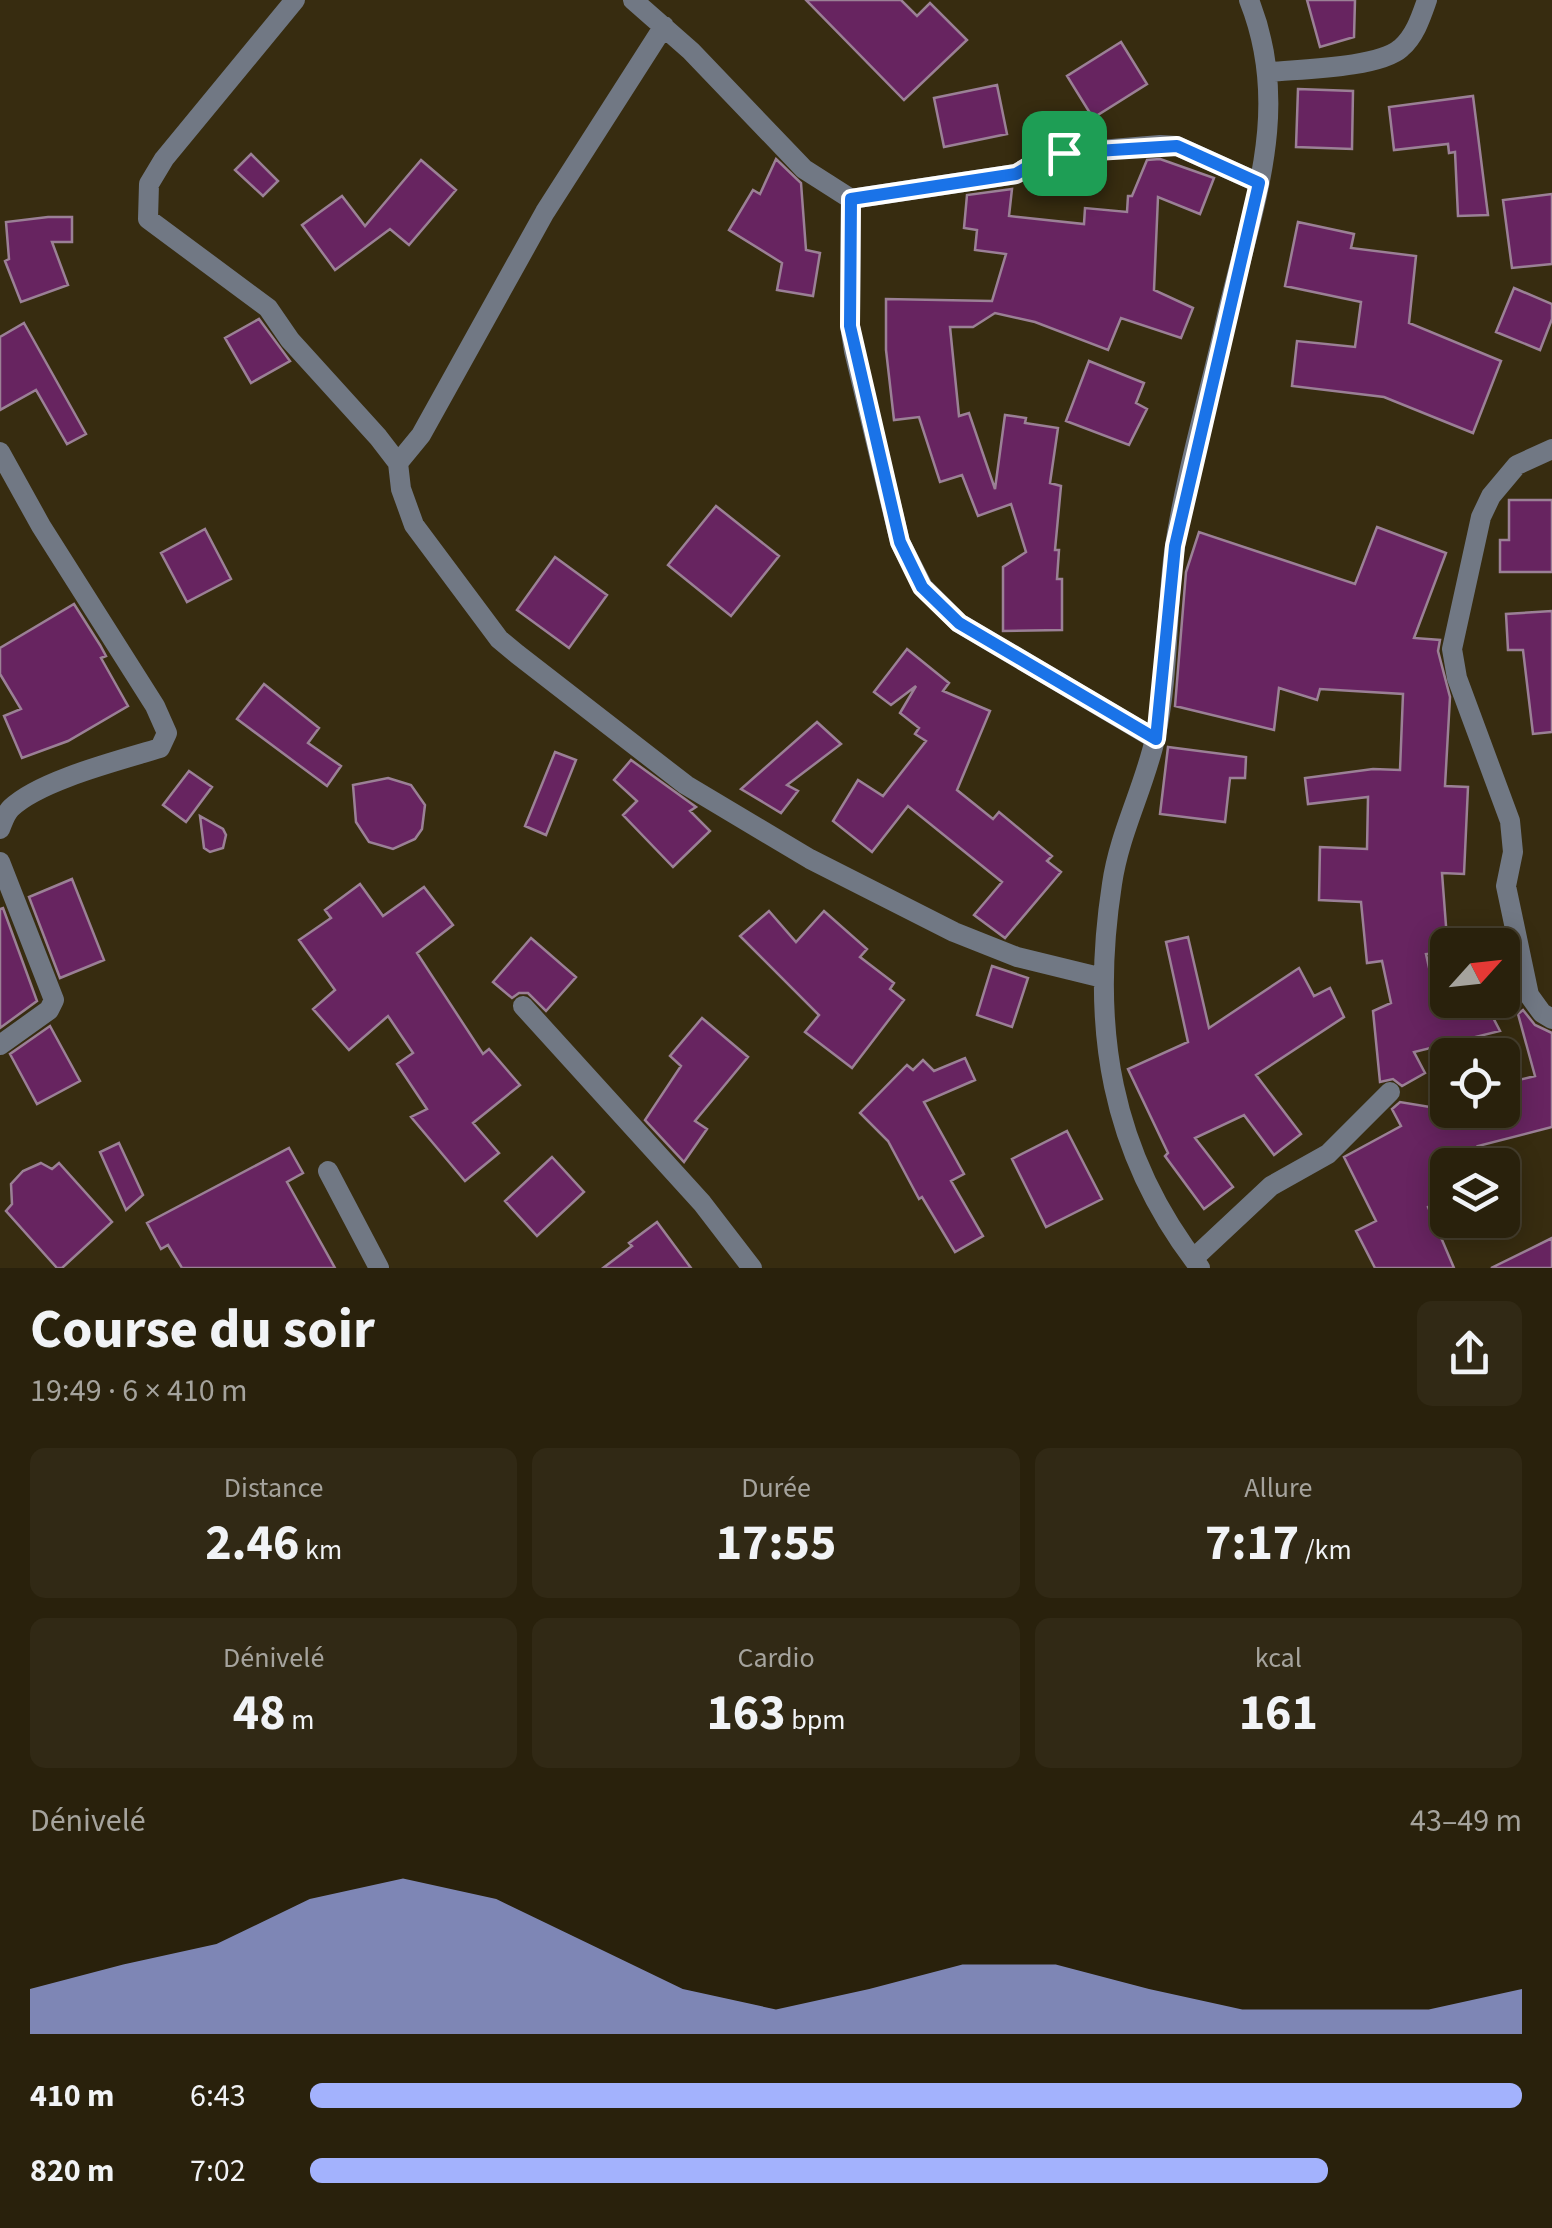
<!DOCTYPE html>
<html lang="fr">
<meta charset="utf-8">
<style>
:root{--surface:#29210c;--page:#312915;--text:#f1f3f6;--muted:#a5a39d;--line:#453e2d;--accent:#a3b2fd}
body{margin:0;font-family:"Source Sans 3",sans-serif;background:var(--page);color:var(--text);height:100vh;display:flex;flex-direction:column;font-size:38px;white-space:nowrap}
*{box-sizing:border-box;margin:0}
p{font-size:32px;color:var(--muted)}
.icon{flex:none;width:55px;height:55px;fill:none;stroke:currentColor;stroke-width:2;stroke-linecap:round;stroke-linejoin:round}
.map{position:relative;height:1268px;overflow:hidden}
.sheet{display:flex;flex-direction:column;background:var(--surface);flex:1}
.sheet>*{flex:none}
.needle{width:65px;rotate:63deg}
.fabs{position:absolute;left:1430px;top:928px;display:grid;gap:20px}
.fabs a{display:grid;place-items:center;width:90px;height:90px;border-radius:15px;background:var(--surface);box-shadow:0 5px 25px #0003,0 0 0 2px var(--line);font-size:50px}
.pin{position:absolute;display:grid;place-items:center;width:85px;height:85px;color:#fff;margin:-42px;border-radius:20px;box-shadow:0 5px 15px #0006}
.round{display:grid;place-items:center;flex:none;width:105px;height:105px;border-radius:15px;background:var(--page)}
.summary{display:flex;align-items:center;justify-content:space-between;height:170px;padding:0 30px}
h1{font-size:55px;font-weight:700;line-height:75px}
.stats{display:grid;grid-template-columns:repeat(3,1fr);gap:15px;height:170px;padding:10px 30px}
.stats div{display:grid;align-content:center;border-radius:15px;background:var(--page);text-align:center}
.stats b{font-size:50px;font-weight:700}
.stats small{font-size:28px;font-weight:400}
.stats p{font-size:28px}
.chart{height:280px;padding:20px 30px}
.chart p{display:flex;justify-content:space-between}
.chart svg{width:100%;height:180px;margin-top:10px;fill:var(--accent);opacity:.7}
ul{padding:0 30px;list-style:none;font-size:32px}
li{display:grid;grid-template-columns:160px 120px 1fr;align-items:center;height:75px}
li i{height:25px;border-radius:12px;background:var(--accent)}
.map>svg:first-child{display:block}
.building{fill:#672460;stroke:#9b8096;stroke-width:2.5}
.lines{fill:none;stroke-linecap:round;stroke-linejoin:round}
.minor{stroke:#717884;stroke-width:20}
.route-casing{stroke:#fff;stroke-width:20}
.route{stroke:#1a73e8;stroke-width:12}
</style>
<div class="map">
<svg width="1552" height="1268" viewBox="0 0 1552 1268">
<rect width="100%" height="100%" fill="#372c10"/>
<path class="building" d="M806 0H901L917 16 930 3 967 40 904 100Z
M1307 0H1355L1354 37 1320 47Z
M1121 42 1147 84 1093 118 1067 76Z
M997 85 1007 134 944 147 934 98Z
M1298 89 1353 91 1352 149 1296 147Z
M1473 96 1488 215 1458 216 1455 152 1449 153 1448 144 1394 150 1389 107Z
M251 154 278 181 263 196 235 170Z
M776 159 801 183 806 250 820 253 813 296 777 290 782 263 729 230 753 190 760 194Z
M1160 159 1214 178 1200 214 1158 197 1154 290 1193 308 1181 338 1121 318 1108 350 1035 322 995 313 973 327H950L959 416 969 413 995 489 1005 415 1026 418 1025 423 1058 428 1050 483 1061 486 1055 550H1059L1057 579H1062V630L1003 631V567L1026 552 1011 504 978 516 962 475 940 482 919 417 894 420 886 350V299L992 301 1006 254 975 250 977 230 964 228 967 195 1012 189 1009 216 1084 224 1085 208 1127 212 1128 196H1132L1147 160Z
M421 160 456 190 409 245 390 229 335 270 302 225 342 196 365 226Z
M1552 194V264L1512 268 1503 200Z
M48 217H72V242H52L68 285 21 302 5 261 9 259 6 222Z
M1298 222 1354 234 1351 248 1416 256 1409 323 1501 361 1473 433 1384 397 1292 386 1297 341 1355 347 1361 302 1285 286Z
M1514 288 1552 304V319L1540 350 1496 332Z
M259 319 290 361 251 383 225 338Z
M24 323 86 434 67 444 36 390 0 410V337Z
M1089 361 1144 383 1136 403 1147 409 1129 445 1066 421Z
M1509 500H1552V572H1500V540H1509Z
M716 506 779 556 731 616 668 565Z
M1377 527 1446 553 1414 638 1440 640 1438 651 1450 697 1445 786 1468 787 1464 874 1442 873 1448 952 1426 954 1440 1017 1487 1006 1500 1031 1414 1052 1425 1073 1402 1086 1393 1079 1380 1082 1373 1011 1391 1003 1382 961 1367 963 1361 902 1319 900 1320 847 1367 849 1368 797 1308 804 1305 778 1373 769 1400 770 1403 694 1320 689 1317 700 1279 688 1274 730 1175 706 1186 572 1199 532 1355 584Z
M205 529 231 579 187 602 161 553Z
M555 557 607 595 569 648 517 610Z
M74 604 100 645 106 656 101 658 128 706 68 741 22 758 4 716 21 709 0 674V648Z
M1552 611V732L1533 734 1523 650H1508L1506 614Z
M907 649 949 683 943 691 990 711 957 790 993 819 999 812 1052 856 1047 861 1061 872 1005 938 974 915 1002 882 908 806 872 852 833 821 858 780 883 796 926 741 915 734 919 728 900 713 916 686 891 705 874 692Z
M264 684 319 728 308 743 341 766 327 786 237 719Z
M817 722 841 744 787 785 798 791 781 813 741 789Z
M1168 747 1246 757 1245 778H1230L1225 822 1160 814Z
M555 752 576 760 546 835 525 826Z
M631 760 696 807 690 811 710 831 673 867 623 815 637 801 614 780Z
M189 771 212 787 186 822 163 805Z
M388 778 411 785 425 805 422 829 415 839 393 849 369 842 356 822 353 785Z
M200 816 223 829 226 835 223 848 210 852 204 848Z
M72 879 104 960 60 978 29 897Z
M360 884 383 916 424 887 453 925 417 953 483 1054 489 1049 520 1085 473 1123 499 1153 465 1181 411 1117 427 1109 397 1064 413 1053 388 1016 349 1050 313 1009 335 990 299 940 331 918 325 910Z
M3 908 37 1001 0 1028V909Z
M769 911 796 942 824 911 867 949 860 957 894 983 890 989 904 1000 852 1068 805 1032 819 1015 740 936Z
M1188 937 1209 1028 1299 968 1314 996 1330 988 1344 1017 1256 1075 1301 1134 1274 1155 1244 1115 1195 1138 1233 1187 1204 1209 1165 1156 1168 1153 1128 1069 1188 1042 1166 942Z
M531 938 576 977 546 1011 528 993H519L512 998 493 982Z
M992 966 1028 978 1012 1027 977 1015Z
M1523 1010 1535 1025 1552 1033V1127L1478 1146 1489 1165H1448V1195L1428 1207 1454 1268H1375L1356 1231 1376 1221 1344 1157 1401 1126 1392 1109 1400 1102 1448 1110H1502V1084L1535 1076 1518 1014Z
M702 1018 748 1057 695 1121 707 1129 684 1162 645 1120 681 1066 670 1056Z
M50 1026 80 1081 37 1104 10 1054Z
M965 1058 975 1080 924 1102 964 1174 951 1181 983 1236 955 1252 922 1197 919 1199 888 1141 860 1113 907 1065 913 1070 923 1060 934 1071Z
M1067 1131 1102 1199 1046 1227 1012 1159Z
M119 1143 143 1195 126 1210 100 1152Z
M289 1148 303 1173 287 1182 335 1268H182L168 1245 161 1249 147 1223Z
M552 1157 584 1192 537 1236 505 1201Z
M41 1163 52 1169 59 1163 112 1222 62 1268H57L6 1211 12 1204 11 1184 23 1171Z
M657 1222 691 1268H603L632 1246 629 1243Z
M1552 1238V1268H1491Z"/>
<g class="lines">
<path class="minor" d="M295 0 164 159 149 184 148 219 268 308 290 340 378 437 398 463 401 489 414 525 499 639 517 654 686 785 810 859 954 932 1017 957 1103 978
M633 0 691 51 804 169 851 199 850 326 854 351 900 542 923 587 959 623 1155 739
M1270 72C1300 69 1379 68 1401 48 1415 36 1421 17 1427 0
M851 199 1016 174 1047 157 1064 153 1160 145 1177 146 1259 183
M1552 449 1517 465 1491 496 1481 517 1452 649 1457 678 1510 821 1513 852 1506 886 1529 995 1542 1013 1552 1019
M0 452 41 526 155 706 167 733 160 748C121 760 40 780 11 808 5 814 3 822 0 829
M398 463 421 435 545 212 664 26
M0 862 54 1000 49 1010 0 1045
M523 1006 702 1203 752 1268
M328 1171 379 1268
M1193 1259 1271 1186 1328 1154 1390 1092
M1200 1268C1110 1153 1090 1026 1112 884 1119 834 1144 788 1155 739 1169 678 1166 614 1174 552 1185 476 1208 399 1225 324 1250 212 1294 113 1249 0"/>
</g>
<g class="lines">
<defs>
<path id="route" d="M1177 146 1259 183 1175 546 1156 739 959 623 922 587 900 542 850 326 851 199 1016 174 1046 156 1064 153Z"/>
</defs>
<use href="#route" class="route-casing"/>
<use href="#route" class="route"/>
</g>
</svg>
<div class="fabs">
<a><svg class="needle" viewBox="-14 -14 28 28"><path d="M0-13l5 13h-10z" fill="#e53935"/><path d="M0 13l5-13h-10z" fill="#a5a39d"/></svg></a>
<a><svg class="icon" aria-label="locate" viewBox="0 0 24 24"><circle cx="12" cy="12" r="6"/><path d="M12 2v4M12 18v4M2 12h4M18 12h4"/></svg></a>
<a><svg class="icon" aria-label="layers" viewBox="0 0 24 24"><path d="M12 4l9 5-9 5-9-5zM3 14l9 5 9-5"/></svg></a>
</div>
<div class="pin" style="left:1064px;top:153px;background:#1e9e55"><svg class="icon" aria-label="arrive" viewBox="0 0 24 24"><path d="M6 21V4h12l-3 4 3 4H6"/></svg></div>
</div>
<section class="sheet">
<div class="summary"><div><h1>Course du soir</h1><p>19:49 · 6 × 410 m</p></div><a class="round"><svg class="icon" aria-label="share" viewBox="0 0 24 24"><path d="M12 15V3M7 8l5-5 5 5M5 13v7h14v-7"/></svg></a></div>
<div class="stats">
<div><p>Distance</p><b>2.46<small> km</small></b></div>
<div><p>Durée</p><b>17:55</b></div>
<div><p>Allure</p><b>7:17<small> /km</small></b></div>
</div>
<div class="stats">
<div><p>Dénivelé</p><b>48<small> m</small></b></div>
<div><p>Cardio</p><b>163<small> bpm</small></b></div>
<div><p>kcal</p><b>161</b></div>
</div>
<div class="chart"><p><span>Dénivelé</span>43–49 m</p>
<svg viewBox="0 0 160 44" preserveAspectRatio="none"><path d="M0 44V33L10 27L20 22L30 11L40 6L50 11L60 22L70 33L80 38L90 33L100 27L110 27L120 33L130 38L140 38L150 38L160 33V44z"/></svg>
</div>
<ul>
<li><b>410 m</b>6:43<i style="width:100%"></i></li>
<li><b>820 m</b>7:02<i style="width:84%"></i></li>
</ul>
</section>
